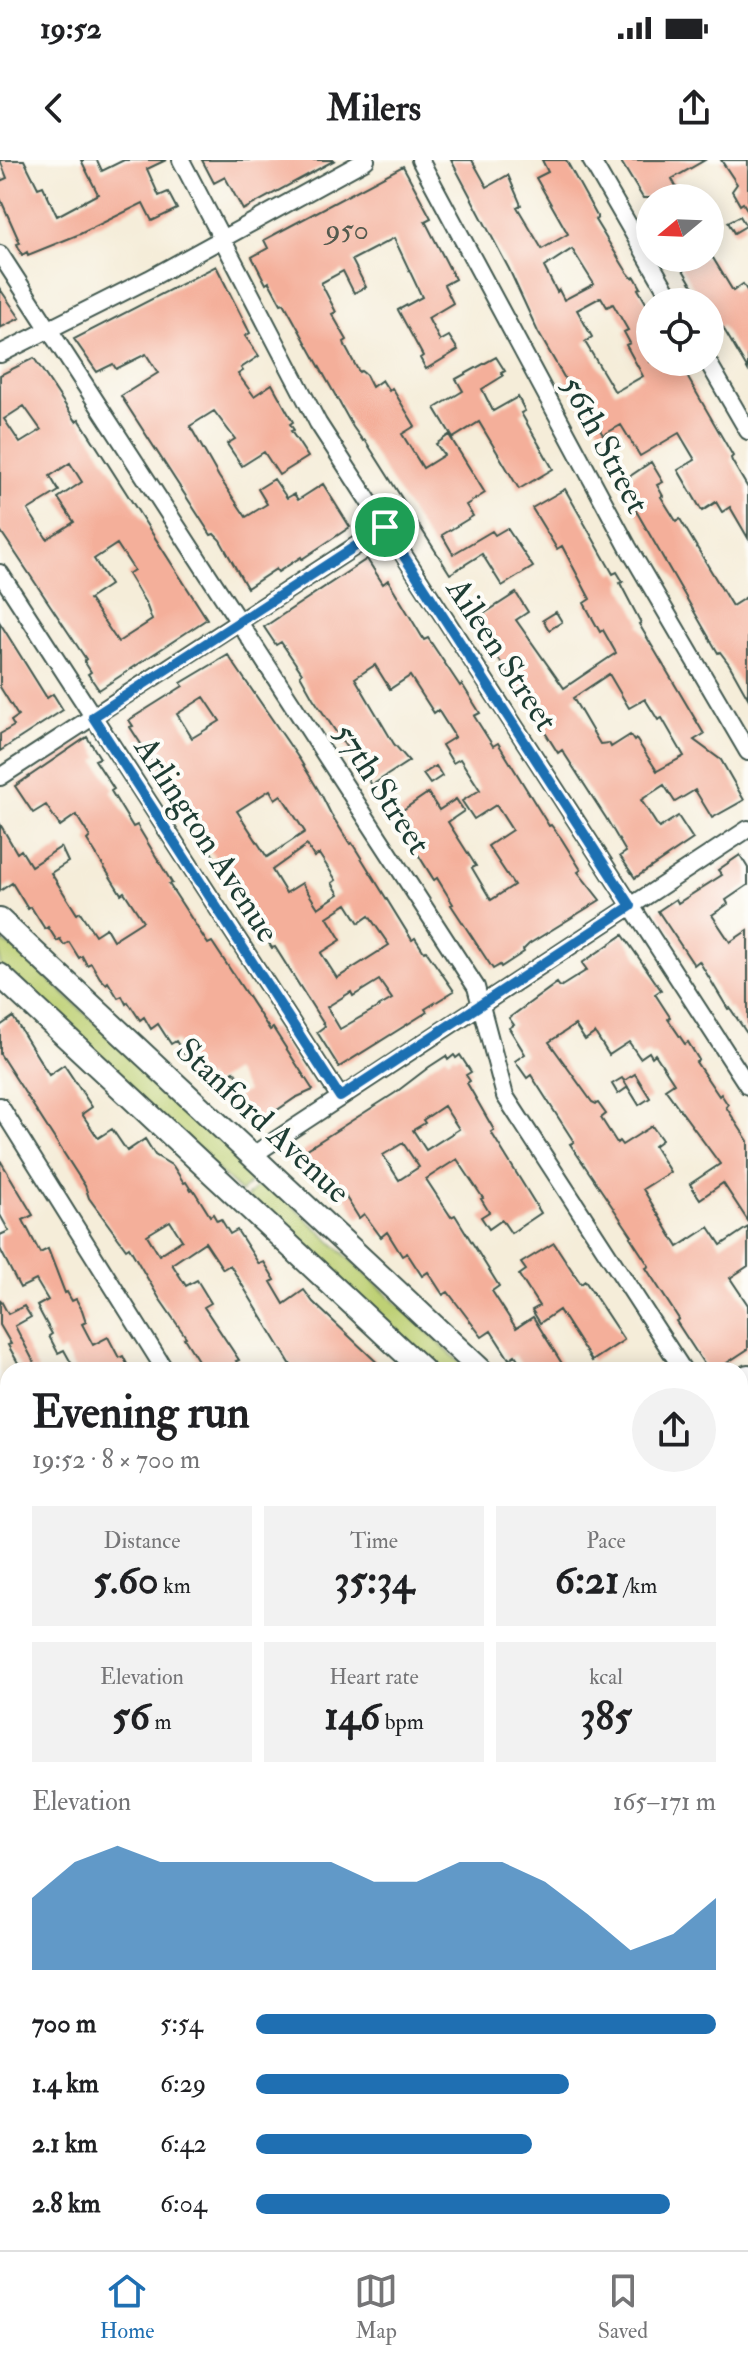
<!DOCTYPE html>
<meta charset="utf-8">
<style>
:root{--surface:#fff;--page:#f2f2f2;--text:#202124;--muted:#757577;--line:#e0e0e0;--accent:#1f6fb2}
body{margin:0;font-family:"IM FELL Double Pica",serif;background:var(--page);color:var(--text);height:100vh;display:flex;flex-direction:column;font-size:30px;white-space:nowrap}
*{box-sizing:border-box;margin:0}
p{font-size:26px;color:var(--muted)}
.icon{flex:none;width:44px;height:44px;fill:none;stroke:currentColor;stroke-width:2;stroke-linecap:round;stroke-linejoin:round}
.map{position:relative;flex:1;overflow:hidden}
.drawer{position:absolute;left:0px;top:1202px;width:748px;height:888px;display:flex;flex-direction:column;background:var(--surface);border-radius:24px 24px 0 0;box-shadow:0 4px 20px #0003}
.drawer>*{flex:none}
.needle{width:52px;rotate:251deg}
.tools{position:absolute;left:636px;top:24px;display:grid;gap:16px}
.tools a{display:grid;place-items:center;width:88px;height:88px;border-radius:50%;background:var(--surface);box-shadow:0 4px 20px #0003;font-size:40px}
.pin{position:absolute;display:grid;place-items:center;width:68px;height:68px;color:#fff;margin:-34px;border:4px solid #fff;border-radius:50%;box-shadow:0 2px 8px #0007}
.round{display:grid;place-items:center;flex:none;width:84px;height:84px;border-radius:42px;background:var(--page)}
.headline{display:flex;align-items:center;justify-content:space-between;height:136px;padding:0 32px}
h1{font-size:44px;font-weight:700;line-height:60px}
.stats{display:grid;grid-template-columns:repeat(3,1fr);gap:12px;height:136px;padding:8px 32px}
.stats div{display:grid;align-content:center;border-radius:0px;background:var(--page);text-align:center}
.stats b{font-size:40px;font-weight:700}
.stats small{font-size:22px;font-weight:400}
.stats p{font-size:22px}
.chart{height:224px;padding:16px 32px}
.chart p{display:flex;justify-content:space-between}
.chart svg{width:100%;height:144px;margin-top:8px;fill:var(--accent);opacity:.7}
ul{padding:0 32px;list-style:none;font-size:26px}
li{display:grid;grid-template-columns:128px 96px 1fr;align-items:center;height:60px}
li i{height:20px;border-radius:10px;background:var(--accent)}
.status{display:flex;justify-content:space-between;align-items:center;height:56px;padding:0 40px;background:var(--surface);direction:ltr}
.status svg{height:22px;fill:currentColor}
header{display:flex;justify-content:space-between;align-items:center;height:104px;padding:0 32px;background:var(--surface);font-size:36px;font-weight:700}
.tab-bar{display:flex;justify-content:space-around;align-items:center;height:112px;border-top:2px solid var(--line);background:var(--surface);font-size:22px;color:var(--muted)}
.tab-bar a{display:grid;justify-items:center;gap:4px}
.tab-bar .selected{color:var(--accent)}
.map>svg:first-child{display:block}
.green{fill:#bed074;stroke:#6e8654;stroke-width:2}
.building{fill:#f4af9a;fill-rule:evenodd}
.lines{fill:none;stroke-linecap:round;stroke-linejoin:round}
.lane-casing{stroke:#3f574d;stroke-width:12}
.street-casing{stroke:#3f574d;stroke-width:20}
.secondary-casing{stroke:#3f574d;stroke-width:26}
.primary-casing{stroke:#3f574d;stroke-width:28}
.lane{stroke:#fff;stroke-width:8}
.street{stroke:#fff;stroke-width:16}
.secondary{stroke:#fff;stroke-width:22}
.primary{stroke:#fff;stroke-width:24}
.route-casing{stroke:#fff;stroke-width:16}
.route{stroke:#1f6fb2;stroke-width:10}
.labels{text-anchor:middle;stroke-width:8;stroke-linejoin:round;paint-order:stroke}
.number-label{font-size:30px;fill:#545a4e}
.street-label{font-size:34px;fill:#1f3d34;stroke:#fdfcf7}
</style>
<div class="status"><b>19:52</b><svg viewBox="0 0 49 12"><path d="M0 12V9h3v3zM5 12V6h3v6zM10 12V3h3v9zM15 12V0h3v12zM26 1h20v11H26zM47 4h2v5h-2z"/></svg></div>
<header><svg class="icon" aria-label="back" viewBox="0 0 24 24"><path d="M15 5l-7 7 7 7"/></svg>Milers<svg class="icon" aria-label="share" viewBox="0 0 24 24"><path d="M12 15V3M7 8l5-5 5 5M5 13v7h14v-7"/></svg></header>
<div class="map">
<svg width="748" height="2090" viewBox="0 0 748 2090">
<rect width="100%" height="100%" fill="#fdfcf7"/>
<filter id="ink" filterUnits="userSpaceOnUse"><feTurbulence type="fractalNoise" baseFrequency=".0125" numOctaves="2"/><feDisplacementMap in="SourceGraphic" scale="16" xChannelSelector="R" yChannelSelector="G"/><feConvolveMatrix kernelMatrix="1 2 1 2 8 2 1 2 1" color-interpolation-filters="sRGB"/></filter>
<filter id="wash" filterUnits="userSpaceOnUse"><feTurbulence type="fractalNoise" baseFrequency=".006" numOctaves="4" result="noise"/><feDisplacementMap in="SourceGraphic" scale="32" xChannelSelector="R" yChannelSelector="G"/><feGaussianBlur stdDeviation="1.8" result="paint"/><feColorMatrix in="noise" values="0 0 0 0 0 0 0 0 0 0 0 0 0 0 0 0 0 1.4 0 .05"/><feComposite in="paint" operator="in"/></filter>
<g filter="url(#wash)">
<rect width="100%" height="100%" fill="#f5edd9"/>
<path class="green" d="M0 780 18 791 258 1014 241 1032 0 806Z
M264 1019 468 1210H432L247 1037Z"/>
<g id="blocks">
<path class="building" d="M0 0H24L38 28 43 26 57 56 98 34 81 0H97L102 11 124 0H166L147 9 159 36 168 32 177 49 152 61 143 43 80 74 28 95 27 92 22 95 17 84 20 83 0 38V21L7 18Z
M202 0H335L243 50 225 17 214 23Z
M451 0H472L487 27 508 15 521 45 517 47 542 89 568 74 536 18 548 12 542 0H566L598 58 595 60 627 112 632 118 635 117 641 128 638 129 650 150V202H671L678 214 684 211 733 296 731 298 732 301 748 328V378L730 347 722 352 716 342 702 351 678 310 695 300 679 273 640 296 621 265 603 275 587 247 583 250 538 172 509 109ZM572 89 594 124 564 140 559 130 557 132 544 107ZM601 137 607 147 613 144 628 170 624 172 630 183 626 185 643 216 615 232 585 182 592 177 577 150Z
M620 0H705L672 19 682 38H643Z
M721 0H748V51L743 43 740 45 732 31 737 24Z
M403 6 431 58 425 61 455 119 444 125 453 143 428 158 440 181 449 176 458 190 426 209 420 198 423 196 398 150 422 137 394 78 352 100 366 127 354 133 343 111 321 123 336 152 332 154 347 180 344 182 346 188 359 212 361 211 366 215 372 227 382 220 389 231 392 228 415 266 402 274 423 308 444 295 436 284 449 275 485 333 466 345 473 356 442 375 453 394 492 371 495 375 507 368 533 407 502 426 482 394 450 414 365 280 363 281 353 267 284 143 281 144 269 122 266 124 252 97 268 88 264 80Z
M740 56 746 66 734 73 728 62Z
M676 98H713L733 131 743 124 748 132V210L722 166 715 170 710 161V142H702Z
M216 106 250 173 245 176 259 196 241 208 243 211 238 214 254 236 272 224 293 262 290 264 294 270 291 271 308 297 279 315 264 292 242 306 227 284 235 279 214 251 190 266 219 317 246 357 267 344 258 329 274 319 287 338 294 334 298 340 323 324 350 367 302 399 301 397 278 412 276 409 247 428 220 380 214 374 211 375 121 236 158 213 146 194 116 209 113 204 97 212 74 179Z
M0 129 20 158 0 168Z
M496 197 505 211 501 213 503 216 482 229 493 251 518 237 525 251 521 253 553 309 519 329 479 262 453 278 435 248 463 231 456 219Z
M34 198 76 261 79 259 207 459 99 530 88 514 91 512 84 501 86 499 0 370V215ZM24 246 41 270 20 283 4 259ZM70 303 82 322 58 338 74 362 47 379 28 350 59 331 50 316ZM117 384 134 410 128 414 146 444 152 460 118 482 89 439 110 425 94 399Z
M651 302 663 322 657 325 663 336 661 337 676 361 680 359 732 446 748 436V538L729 504 720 492 718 493 620 323Z
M565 329 613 414 617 412 623 422 620 423 641 463 639 464 704 574 694 580 721 600 744 640 712 658 695 630 675 642 664 625 641 640 659 668 678 656 693 679 635 718 620 696 626 692 606 658 562 590 558 593 474 460 516 433 528 452 516 460 564 528 616 493 603 470 600 472 584 443 590 439 562 386 557 389 532 348ZM609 514 629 548 645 539 658 560 662 558 684 596 657 611 636 579 634 581 630 575 611 587 609 583 600 584 573 538Z
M367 399 383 424 388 420 424 480 428 478 460 526 462 524 480 553 474 556 493 586 498 583 549 666 551 665 561 678 581 710 578 712 600 740 529 784 523 790 524 792 501 807 500 805 493 809 451 745 453 744 437 718 434 720 394 656 428 633 439 650 456 639 464 651 448 662 476 706 472 708 491 740 514 725 488 686 512 670 496 645 474 659 462 641 480 630 460 599 453 603 442 585 455 577 438 550 434 553 410 516 390 529 375 505 355 518 394 584 409 601 372 625 313 538 300 515 302 513 281 482 276 485 264 467Z
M556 452 562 462 549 470 543 460Z
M0 463 47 538 53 534 63 550 0 591V574L14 566 11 561 18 556 0 527Z
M228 495 300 600 322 636 331 654 350 684 352 683 412 780 415 778 424 792 426 791 454 831 425 849 427 852 339 907 317 872 325 866 275 787 272 788 267 780 265 781 231 723 130 567 133 566 129 560 183 526 181 523ZM204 537 220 561 192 578 177 554ZM270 630 275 639 281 635 305 672 267 697 237 651ZM307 685 314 697 319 694 336 720 332 723 339 734 318 748 302 723 286 733 272 710ZM347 744 359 763 369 756 389 785 337 818 321 793 341 780 327 757ZM379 820 392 839 340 869 327 847 351 832 353 836Z
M87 577 100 598 95 600 114 629 111 631 133 667 137 665 172 723 169 724 208 784 212 782 270 870 273 868 313 930 295 938 254 966 236 938 247 931 234 911 212 925 207 916 203 918 192 901 190 903 176 881 171 884 158 864 151 869 144 857 140 860 128 842 126 844 122 836 118 838 108 822 106 824 100 818 91 803 87 805 82 796 79 798 69 782 64 785 60 779 57 781 48 767 45 769 31 747 28 749 12 723 0 731V664L17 693 21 690 31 706 61 687 68 702 51 713 77 754 80 752 95 775 106 768 113 780 143 761 124 732 121 734 87 680 90 677 76 655 60 666 46 645 33 653 15 626Z
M436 606 442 616 430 624 423 614Z
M740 695 748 708V725L726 740 728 744 712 755 730 782 748 770V875L730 848 728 849 699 801 694 805 658 751 676 739 678 743 722 715 718 710Z
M623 775 661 830 655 834 670 857 668 859 685 884 688 882 699 900 696 902 719 936 721 934 728 945 726 947 748 981V1061L723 1023 700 1039 690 1024 720 1004 665 929 674 923 655 894 652 897 649 892 640 898 629 882 609 895 595 873 585 880 575 865 549 882 592 942 596 944 598 943 606 954 601 958 617 983 619 981 622 985 652 966 662 980 654 986 670 1012 643 1029 678 1087 709 1067 721 1085 748 1067V1106L730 1118 748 1145V1189L716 1210H708L676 1161 679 1159 646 1108 649 1106 630 1077 632 1076 570 984 574 982 531 915 527 918 515 901 525 894 509 868 514 865 509 858 557 823 560 827 587 810 582 803Z
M13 857 49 915 64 905 92 947 82 954 98 978 112 969 127 991 145 979 155 995 173 1006 184 1023 186 1022 191 1030 193 1029 210 1056 213 1054 217 1061 221 1059 230 1074 237 1070 259 1104 264 1102 275 1120 271 1122 284 1144 304 1130 313 1142 385 1210H294L230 1105 223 1109 205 1082 172 1104 186 1126 197 1120 211 1143 204 1147 239 1200 236 1201 242 1210H187L199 1202 184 1178 186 1177 159 1138 129 1087 126 1089 89 1038 85 1026 0 894V866ZM170 1061 182 1080 159 1095 147 1075Z
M454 895 456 898 460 895 471 912 466 915 470 921 467 923 494 970 491 972 541 1053 511 1073 502 1060 489 1069 481 1057 489 1052 481 1039 483 1038 457 999 426 1019 451 1057 455 1055 499 1126 492 1131 516 1168 533 1157 566 1210H525L515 1195 509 1199 491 1171 482 1177 448 1132 443 1135 428 1112 422 1116 407 1093 402 1096 387 1072 381 1077 364 1054 359 1058 342 1031 340 1032 335 1025 327 1030 321 1025 298 995 395 933 429 907 446 896 448 900ZM444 946 459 969 426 990 413 970 425 963 423 960ZM403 983 419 1007 399 1020 383 995Z
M635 914 650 938 639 945 624 921Z
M622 918 628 927 618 934 612 924Z
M0 1000 33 1055 23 1060 40 1093 48 1089 65 1133 67 1132 72 1141 76 1139 82 1150 86 1162 82 1164 93 1185 108 1177 119 1198 123 1196 130 1210H75L64 1190 58 1193 49 1176 52 1174 37 1146 48 1140 36 1120 20 1128 0 1089V1075L9 1071 0 1055Z
M554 1083 581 1124 585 1121 624 1180 592 1201 559 1150 540 1163 532 1150 539 1146 519 1115 526 1110 521 1103Z
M0 1139 8 1154 24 1146 31 1157 15 1166 38 1210H22L8 1185 11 1184 0 1165Z"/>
</g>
</g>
<g filter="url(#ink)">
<use href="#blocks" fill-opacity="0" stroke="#3f574d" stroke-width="2"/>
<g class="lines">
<defs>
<path id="lane" d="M740 1934 748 1946"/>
<path id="street" d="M181 0 318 263 748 926
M420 0 628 387 748 592
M591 0 673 142
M0 94 476 827 505 936 683 1210
M0 194 149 119 366 0
M708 202 748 271
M0 413 340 937
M0 617 385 367
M0 946 165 1210
M253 995 748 669
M0 1378 8 1374
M0 1421 8 1435
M740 1686 748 1680
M740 1902 748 1896
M0 1912 8 1922
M0 1958 8 1953
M573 2082 579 2090
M129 2090 142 2082
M452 2090 464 2082"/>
<path id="secondary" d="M0 760 481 1210
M0 815 423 1210
M740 1458 748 1466
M740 1501 748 1508"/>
<path id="primary" d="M740 1222 748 1217
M740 1252 748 1247
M0 1708 8 1703
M0 1739 8 1734"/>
</defs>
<use href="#lane" class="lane-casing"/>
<use href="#street" class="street-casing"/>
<use href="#secondary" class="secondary-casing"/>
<use href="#primary" class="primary-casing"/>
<use href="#lane" class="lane"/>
<use href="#street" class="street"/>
<use href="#secondary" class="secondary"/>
<use href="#primary" class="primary"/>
</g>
</g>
<g class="lines" filter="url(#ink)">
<defs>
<path id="route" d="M385 367 631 746 340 937 93 557Z"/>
</defs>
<use href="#route" class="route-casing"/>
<use href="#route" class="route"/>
</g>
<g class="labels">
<g class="number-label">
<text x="347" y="79">950</text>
</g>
<g class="street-label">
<text transform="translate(606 284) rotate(62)" y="12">56th Street</text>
<text transform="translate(503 494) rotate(57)" y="12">Aileen Street</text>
<text transform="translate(383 628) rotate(57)" y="12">57th Street</text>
<text transform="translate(208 679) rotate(57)" y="12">Arlington Avenue</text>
<text transform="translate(264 960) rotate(43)" y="12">Stanford Avenue</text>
</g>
</g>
</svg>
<div class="tools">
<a><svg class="needle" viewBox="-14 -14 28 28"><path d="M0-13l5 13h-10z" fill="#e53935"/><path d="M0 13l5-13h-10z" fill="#757577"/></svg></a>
<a><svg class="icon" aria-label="locate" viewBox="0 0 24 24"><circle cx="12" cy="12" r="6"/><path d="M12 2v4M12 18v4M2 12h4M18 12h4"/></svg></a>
</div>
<div class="pin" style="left:385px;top:367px;background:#1e9e55"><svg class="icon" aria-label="arrive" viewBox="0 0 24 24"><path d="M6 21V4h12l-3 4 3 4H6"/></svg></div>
<section class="drawer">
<div class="headline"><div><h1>Evening run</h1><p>19:52 · 8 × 700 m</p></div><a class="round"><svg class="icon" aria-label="share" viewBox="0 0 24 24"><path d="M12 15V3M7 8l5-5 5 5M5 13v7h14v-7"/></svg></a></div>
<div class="stats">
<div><p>Distance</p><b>5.60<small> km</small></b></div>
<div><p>Time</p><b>35:34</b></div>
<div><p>Pace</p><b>6:21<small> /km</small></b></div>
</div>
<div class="stats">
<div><p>Elevation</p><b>56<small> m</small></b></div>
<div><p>Heart rate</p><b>146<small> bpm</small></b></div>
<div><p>kcal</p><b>385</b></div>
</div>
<div class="chart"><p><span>Elevation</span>165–171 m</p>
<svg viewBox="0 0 160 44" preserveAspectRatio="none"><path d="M0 44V22L10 11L20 6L30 11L40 11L50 11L60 11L70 11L80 17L90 17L100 11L110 11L120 17L130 27L140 38L150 33L160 22V44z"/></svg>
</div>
<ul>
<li><b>700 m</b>5:54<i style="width:100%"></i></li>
<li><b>1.4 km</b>6:29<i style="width:68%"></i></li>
<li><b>2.1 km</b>6:42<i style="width:60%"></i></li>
<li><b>2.8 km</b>6:04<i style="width:90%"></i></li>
</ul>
</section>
</div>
<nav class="tab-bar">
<a class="selected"><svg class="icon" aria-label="home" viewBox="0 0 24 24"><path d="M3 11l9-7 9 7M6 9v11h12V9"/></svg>Home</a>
<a><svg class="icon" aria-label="map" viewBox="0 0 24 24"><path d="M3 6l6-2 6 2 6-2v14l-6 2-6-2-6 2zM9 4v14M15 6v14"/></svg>Map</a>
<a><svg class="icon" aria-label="saved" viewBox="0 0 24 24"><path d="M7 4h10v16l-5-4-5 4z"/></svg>Saved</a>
</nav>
